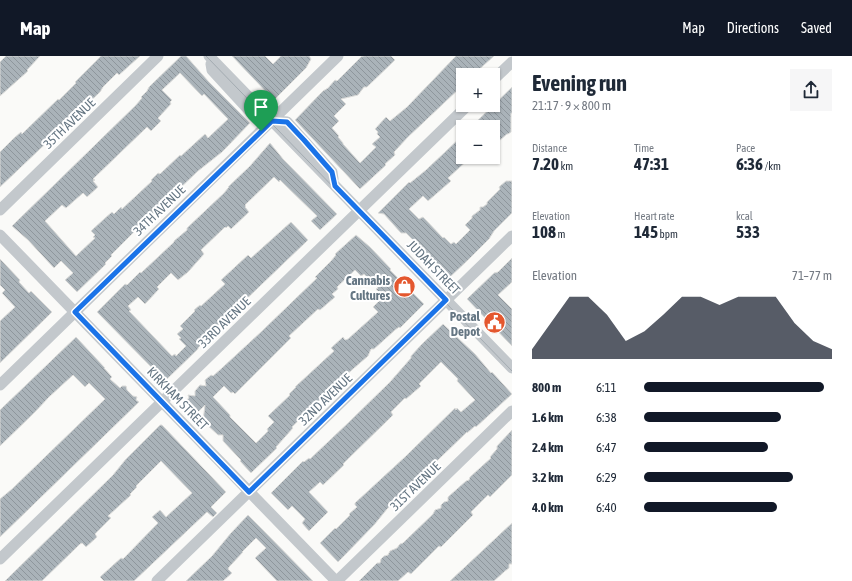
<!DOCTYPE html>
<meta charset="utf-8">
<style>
:root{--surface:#fff;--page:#f6f6f7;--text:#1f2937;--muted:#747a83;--accent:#111827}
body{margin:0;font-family:"Asap Condensed",sans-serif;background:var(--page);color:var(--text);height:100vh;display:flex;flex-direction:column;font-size:15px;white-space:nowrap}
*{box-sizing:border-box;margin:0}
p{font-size:13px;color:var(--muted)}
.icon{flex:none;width:22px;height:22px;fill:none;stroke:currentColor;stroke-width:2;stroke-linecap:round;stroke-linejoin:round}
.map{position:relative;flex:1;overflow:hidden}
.sheet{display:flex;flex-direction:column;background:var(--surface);width:340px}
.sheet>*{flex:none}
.controls{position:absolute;left:456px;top:12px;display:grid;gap:8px}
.controls a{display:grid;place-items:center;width:44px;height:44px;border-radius:0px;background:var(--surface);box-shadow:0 1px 3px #0004;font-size:20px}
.pin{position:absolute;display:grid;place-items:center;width:34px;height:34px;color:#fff;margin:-41px -17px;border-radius:50% 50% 50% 0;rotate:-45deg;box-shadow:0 0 4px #0007}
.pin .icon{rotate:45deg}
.round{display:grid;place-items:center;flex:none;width:42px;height:42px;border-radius:0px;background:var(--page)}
.head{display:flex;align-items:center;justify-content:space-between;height:68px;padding:0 20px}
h1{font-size:22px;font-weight:700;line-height:30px}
.figures{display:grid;grid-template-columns:repeat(3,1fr);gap:6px;height:68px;padding:4px 20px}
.figures div{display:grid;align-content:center}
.figures b{font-size:17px;font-weight:700}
.figures small{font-size:11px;font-weight:400}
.figures p{font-size:11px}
.chart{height:112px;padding:8px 20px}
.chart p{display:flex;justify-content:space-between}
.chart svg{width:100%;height:72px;margin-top:4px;fill:var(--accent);opacity:.7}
ul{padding:0 20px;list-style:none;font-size:13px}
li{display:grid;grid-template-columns:64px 48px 1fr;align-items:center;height:30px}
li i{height:10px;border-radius:5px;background:var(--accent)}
header{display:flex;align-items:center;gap:24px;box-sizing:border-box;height:56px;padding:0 20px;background:var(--accent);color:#fff}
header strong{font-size:19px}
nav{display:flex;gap:22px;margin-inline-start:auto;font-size:14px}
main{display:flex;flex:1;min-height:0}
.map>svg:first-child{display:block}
.building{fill:url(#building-back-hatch);stroke:#dcdcda;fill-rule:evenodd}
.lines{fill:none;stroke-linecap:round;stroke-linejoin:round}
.minor{stroke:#c3c8cc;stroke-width:11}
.tram{stroke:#a2aab0;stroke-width:1}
.route-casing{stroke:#fff;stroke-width:8}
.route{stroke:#1a73e8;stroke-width:5}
.labels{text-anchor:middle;stroke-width:4;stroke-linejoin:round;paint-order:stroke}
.street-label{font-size:13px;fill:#657683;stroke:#fff}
.poi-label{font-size:13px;font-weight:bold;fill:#657683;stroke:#fff;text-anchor:end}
</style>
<header>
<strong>Map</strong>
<nav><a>Map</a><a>Directions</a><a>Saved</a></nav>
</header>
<main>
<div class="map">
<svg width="512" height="525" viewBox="0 0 512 525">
<defs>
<pattern id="building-back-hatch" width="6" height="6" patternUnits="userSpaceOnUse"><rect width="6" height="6" fill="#aab3b9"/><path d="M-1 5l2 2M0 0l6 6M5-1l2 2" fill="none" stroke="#8e969c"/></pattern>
</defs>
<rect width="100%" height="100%" fill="#fafaf8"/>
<path class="building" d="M6 0H40L27 14 28 15 0 40V6Z
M101 0H140L119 19 117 17 103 31 100 36 0 131V96L13 83 21 76 22 78 58 43 59 44 76 27 75 26Z
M181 0H186L209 26 250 67 222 96 198 115 133 177 111 199 112 200 105 207 106 208 77 236 65 224 73 217 61 205 54 212 28 184 12 170 136 49 142 42 141 41 147 35 149 31ZM180 17 202 40 204 38 228 63 208 82 205 78 181 100 180 99 160 118 158 117 151 124 152 125 122 153 121 151 114 158 112 156 104 163 91 175 95 179 93 181 95 182 76 200 45 165 62 149 66 152 83 137 87 141 98 131 93 125 95 124 93 123 147 71 151 75 161 65 158 62 171 48 170 46 172 44 162 34Z
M232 0H265L273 8 281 0H309L311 3 306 12 274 44Z
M364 0H391L395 4 367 31H364L358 39 341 43 346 48 334 60 339 65 332 72 339 80 338 81 343 87V88L360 107 376 91 372 88 380 81 377 78 378 76 375 73 386 61 390 65 407 51 456 0H494L474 18 463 19V29L408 81 394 96 395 99 385 108 386 109 360 133 295 64 323 35 328 32 335 24 337 25 361 1Z
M512 31V58L511 57V76L508 78H507L499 85 493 79V71H471Z
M463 79V101H471L448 122 451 125 428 145 423 140 409 153 419 163 423 161 443 182 444 181 451 188 454 186 456 188 470 174 465 169 472 162V160L480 154V151H483L487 148V146L500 133 499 131 506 125H512V157L494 175 489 183 470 202 450 221 406 177H401L384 158 378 157 409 126 410 127 426 114Z
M270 87 283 103 337 158 320 174 311 165 317 160 280 124 279 126 274 121 245 149 246 150 245 151 249 156 231 173 228 170 226 172 225 171 201 194 204 198 188 216 178 224 171 217 157 231 159 233 145 248 138 241 128 250 131 254 129 255 172 300 175 298 176 300 186 290 179 283 181 282 177 278 183 273 180 270 195 255 194 254 200 249 201 250 225 228 221 224 248 199 251 202 291 166 308 184 212 276V278L198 292V293L167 323 166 322 164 324 97 256 125 228 127 229 140 216 141 217 174 186V185L187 174V172L224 137 229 131H228L250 110Z
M356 179 370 191 391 213 390 214 424 248 400 272 399 271 395 274 374 293H371L368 300 338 326 292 371 293 372 276 391 277 392 251 417 240 405 241 404 223 385V379H218L203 365 205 349 196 358 184 346 189 342 188 339 195 340V335L200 329 206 330 205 324 211 319 213 320 222 312 262 275 317 222 315 221 331 205 336 199 335 198ZM355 214 361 220 364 218 378 232 376 233 383 241 373 251 378 256 348 283 345 284 343 281 331 292 334 295 295 331H296L289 338 290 339 268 360 274 366 267 373 268 375 256 387 230 361V359L213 341 224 330 231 337 233 336 235 338 291 282 289 280 318 253 320 254 335 241 332 238 338 233 337 231Z
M512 202V226L498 239 512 253V290L467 243 494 217 498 216Z
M0 203 20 224 19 226 29 237 31 235 52 256 0 307V265L15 251 2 237 5 234 0 229Z
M443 268 475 298 491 317 492 316 512 338 476 371 475 370 467 377V376L387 453 374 469 338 506 320 487 335 472 336 473 350 459 349 458 357 451 355 449V447L406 400 455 352 456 354 457 352 461 356 475 344 457 325 458 323 441 306 419 328 421 330 406 343 405 342 391 356 393 359 350 401 343 408 344 409 323 429 320 426 309 436 328 456 309 475 302 467 305 463 292 450 288 454 271 437 303 405 304 406 309 402 310 403 348 367 390 326 411 302V300L422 288Z
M76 281 105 312H104L112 321 110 323 120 332 122 330H126L127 334 133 340 137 341 136 344 139 346 0 481V443L12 433 105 343 89 327 85 331 73 319 49 341 34 357 0 390V354Z
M160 369H162L226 436 211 451 217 457 213 461 207 456 134 525H104L100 521 121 502 123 503 158 467 152 461 160 454 166 461 192 437 161 405 136 430 137 431 130 438 131 439 108 460 111 462 95 478 97 481 86 491 82 487 80 488 42 525H5L113 419 126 403Z
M512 374V419L490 441 488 439 471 456 473 459 441 491 439 490 411 518 408 516 398 525H359L377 507H380L381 503 384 500 388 499 390 495 397 492 400 488 403 487 433 458 435 454 441 452V449L444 446 448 445V441L466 425 469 424 470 421 491 402 490 401 497 393V390Z
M248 459 258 469 313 525H277L255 502 266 492 256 482 242 496H243L229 511 228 513 232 517 223 525H186L212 500 231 477Z
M512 467V508H509V512L505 515 494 525H450Z"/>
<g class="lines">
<path class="minor" d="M209 0 512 312
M211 8 212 14 257 63 287 66 332 116 333 123
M493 24 512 6
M0 154 158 0
M0 179 336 525
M0 329 338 0
M0 503 468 49
M157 525 512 180
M337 525 512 355"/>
<path class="tram" d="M206 0 512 315"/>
</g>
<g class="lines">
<defs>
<path id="route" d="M272 65 287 66 304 84 332 116 335 130 446 244 249 436 75 256Z"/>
</defs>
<use href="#route" class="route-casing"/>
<use href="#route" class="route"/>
</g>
<defs>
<symbol id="shop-disc" viewBox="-11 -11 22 22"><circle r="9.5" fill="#e4572e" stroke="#fff"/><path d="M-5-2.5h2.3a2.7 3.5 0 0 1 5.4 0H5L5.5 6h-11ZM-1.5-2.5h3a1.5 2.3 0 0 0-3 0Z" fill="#fff"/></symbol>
<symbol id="civic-disc" viewBox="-11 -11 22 22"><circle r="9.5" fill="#e4572e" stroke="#fff"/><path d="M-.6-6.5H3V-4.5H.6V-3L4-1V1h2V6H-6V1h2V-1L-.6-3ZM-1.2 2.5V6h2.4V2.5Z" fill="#fff"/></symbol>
</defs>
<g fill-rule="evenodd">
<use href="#shop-disc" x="392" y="218" width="25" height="25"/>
<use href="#civic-disc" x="482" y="254" width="25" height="25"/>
</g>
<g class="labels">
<g class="street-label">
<text transform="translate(69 67) rotate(-44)" y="5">35TH AVENUE</text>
<text transform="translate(159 154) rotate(-44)" y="5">34TH AVENUE</text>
<text transform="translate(434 211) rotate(46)" y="5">JUDAH STREET</text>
<text transform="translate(224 266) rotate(-44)" y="5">33RD AVENUE</text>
<text transform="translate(178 342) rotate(46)" y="5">KIRKHAM STREET</text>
<text transform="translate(325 343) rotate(-44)" y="5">32ND AVENUE</text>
<text transform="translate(415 430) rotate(-44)" y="5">31ST AVENUE</text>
</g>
<g class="poi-label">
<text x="390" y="229">Cannabis<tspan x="390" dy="15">Cultures</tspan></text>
<text x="480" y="265">Postal<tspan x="480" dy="15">Depot</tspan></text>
</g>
</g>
</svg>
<div class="controls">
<a>+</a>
<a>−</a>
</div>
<div class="pin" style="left:261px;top:75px;background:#1e9e55"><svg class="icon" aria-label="arrive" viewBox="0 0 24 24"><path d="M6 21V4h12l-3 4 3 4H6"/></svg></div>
</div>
<section class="sheet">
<div class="head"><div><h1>Evening run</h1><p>21:17 · 9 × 800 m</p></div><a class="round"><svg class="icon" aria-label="share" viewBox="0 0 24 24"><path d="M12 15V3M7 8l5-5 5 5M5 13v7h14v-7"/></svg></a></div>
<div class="figures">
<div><p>Distance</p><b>7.20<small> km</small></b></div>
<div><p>Time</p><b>47:31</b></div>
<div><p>Pace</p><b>6:36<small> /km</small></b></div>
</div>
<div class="figures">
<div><p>Elevation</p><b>108<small> m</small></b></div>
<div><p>Heart rate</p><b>145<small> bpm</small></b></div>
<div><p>kcal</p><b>533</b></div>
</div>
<div class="chart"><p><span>Elevation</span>71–77 m</p>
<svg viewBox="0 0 160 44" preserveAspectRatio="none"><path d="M0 44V38L10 22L20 6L30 6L40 17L50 33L60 27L70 17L80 6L90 6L100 11L110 6L120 6L130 6L140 22L150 33L160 38V44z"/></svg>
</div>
<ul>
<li><b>800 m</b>6:11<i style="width:96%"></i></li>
<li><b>1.6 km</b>6:38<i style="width:73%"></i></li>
<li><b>2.4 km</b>6:47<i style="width:66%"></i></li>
<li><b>3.2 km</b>6:29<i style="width:79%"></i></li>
<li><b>4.0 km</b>6:40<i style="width:71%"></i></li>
</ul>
</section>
</main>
